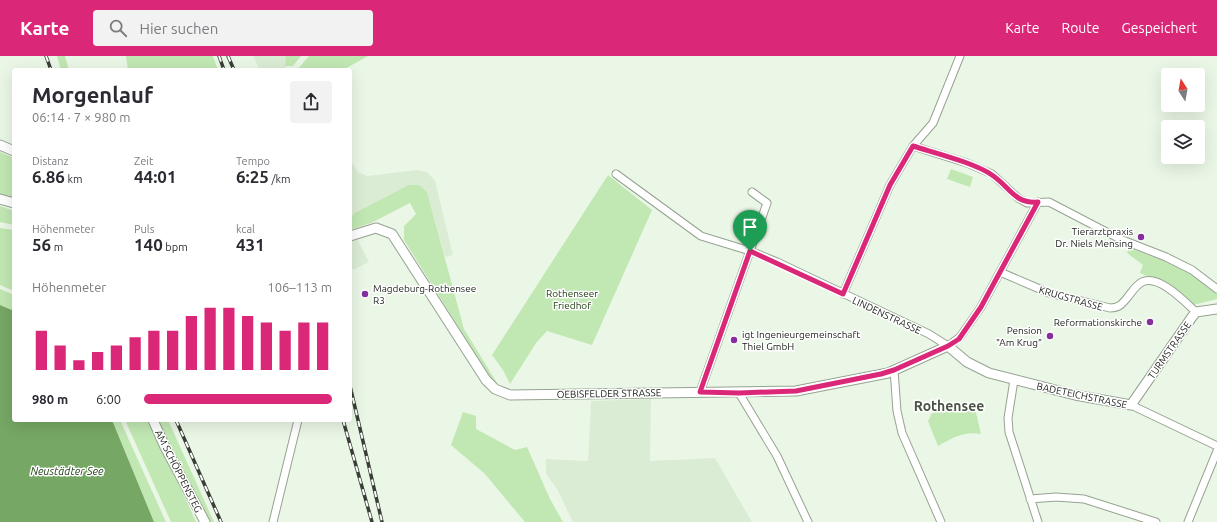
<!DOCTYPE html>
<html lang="de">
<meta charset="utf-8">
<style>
:root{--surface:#fff;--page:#f2f2f3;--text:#2b2b33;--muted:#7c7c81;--accent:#db2777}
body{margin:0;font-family:Ubuntu,sans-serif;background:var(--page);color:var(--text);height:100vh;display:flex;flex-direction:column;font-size:15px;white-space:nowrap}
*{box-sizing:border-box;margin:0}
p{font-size:13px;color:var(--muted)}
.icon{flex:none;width:22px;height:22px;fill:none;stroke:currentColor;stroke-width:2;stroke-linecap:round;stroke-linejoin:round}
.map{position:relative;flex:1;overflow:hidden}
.drawer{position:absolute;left:12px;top:12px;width:340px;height:354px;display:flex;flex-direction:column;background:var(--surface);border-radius:4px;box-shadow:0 4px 16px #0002}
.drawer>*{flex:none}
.needle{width:26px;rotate:349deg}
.controls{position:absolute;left:1161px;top:12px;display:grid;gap:8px}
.controls a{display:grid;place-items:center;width:44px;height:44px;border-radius:4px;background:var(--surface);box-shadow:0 4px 16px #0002;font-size:20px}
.pin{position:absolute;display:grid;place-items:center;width:34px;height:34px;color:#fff;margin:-41px -17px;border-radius:50% 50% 50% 0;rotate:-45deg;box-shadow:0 0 4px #0007}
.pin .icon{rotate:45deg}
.round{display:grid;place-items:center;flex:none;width:42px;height:42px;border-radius:4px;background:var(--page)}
.overview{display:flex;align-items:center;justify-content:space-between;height:68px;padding:0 20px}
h1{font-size:22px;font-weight:600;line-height:30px}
.metrics{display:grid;grid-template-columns:repeat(3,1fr);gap:6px;height:68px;padding:4px 20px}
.metrics div{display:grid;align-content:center}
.metrics b{font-size:17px;font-weight:600}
.metrics small{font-size:11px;font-weight:400}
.metrics p{font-size:11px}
.chart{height:112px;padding:8px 20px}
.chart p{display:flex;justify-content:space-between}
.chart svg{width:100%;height:72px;margin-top:4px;stroke:var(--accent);stroke-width:6}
ul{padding:0 20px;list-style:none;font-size:13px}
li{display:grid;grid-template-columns:64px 48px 1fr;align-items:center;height:30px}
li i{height:10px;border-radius:5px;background:var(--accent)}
header{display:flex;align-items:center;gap:24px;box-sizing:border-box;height:56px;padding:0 20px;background:var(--accent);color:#fff}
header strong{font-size:19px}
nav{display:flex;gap:22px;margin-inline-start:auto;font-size:14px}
.search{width:280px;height:36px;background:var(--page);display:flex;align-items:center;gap:10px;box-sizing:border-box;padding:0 14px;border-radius:4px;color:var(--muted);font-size:15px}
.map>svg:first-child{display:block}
.built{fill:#dbecd5}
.green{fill:#c1e7b3}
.water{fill:#76a764}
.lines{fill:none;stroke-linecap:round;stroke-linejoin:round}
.minor-casing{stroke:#96a292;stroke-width:9}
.tertiary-casing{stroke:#96a292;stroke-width:11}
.minor{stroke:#fff;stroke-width:7}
.tertiary{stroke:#fff;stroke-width:9}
.rail-casing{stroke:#393e37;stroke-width:3.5}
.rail{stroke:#fff;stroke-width:2;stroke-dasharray:6;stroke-linecap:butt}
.route-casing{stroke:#fff;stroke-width:8}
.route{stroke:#db2777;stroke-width:5}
.poi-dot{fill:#842f9d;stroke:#fff;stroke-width:1.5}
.labels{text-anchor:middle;stroke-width:3;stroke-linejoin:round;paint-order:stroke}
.poi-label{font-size:10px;fill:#1b1f19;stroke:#fff;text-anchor:end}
.park-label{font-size:10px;fill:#163607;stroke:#fff}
.street-label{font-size:10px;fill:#1b1f19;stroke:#fff}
.water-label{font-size:11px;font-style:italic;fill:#1d3e0f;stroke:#fff}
.district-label{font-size:14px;font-weight:bold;fill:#4a5446;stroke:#fff}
</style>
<header>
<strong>Karte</strong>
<div class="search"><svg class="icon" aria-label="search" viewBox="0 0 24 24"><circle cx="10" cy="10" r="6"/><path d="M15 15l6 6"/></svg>Hier suchen</div>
<nav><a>Karte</a><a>Route</a><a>Gespeichert</a></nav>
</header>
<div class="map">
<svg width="1217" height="466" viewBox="0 0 1217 466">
<rect width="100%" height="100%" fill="#ebf7e6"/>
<path class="built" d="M253 0H286V14H260Z
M350 104 358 116 367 120 417 114 427 116 435 125 453 199 445 201 427 136 376 148 353 158 350 166Z
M350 169 369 206 353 214 350 208Z
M651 343 650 405 715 402 752 466H573L557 433 546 418V403L588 405 591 345Z"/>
<path class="green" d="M57 0H65L69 14H61Z
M126 0H213L218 14H128Z
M286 0H301L293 10H285Z
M309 0H368L343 14H297Z
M0 96 14 102V143L0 139Z
M951 113 973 121 970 131 947 123Z
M608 119 652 154 592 289 547 275 536 287 510 328 503 314 492 299Z
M409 129H419L427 136 464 273 497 327 494 328 404 184V170L416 158 410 147 371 167 352 173 350 169 353 158Z
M0 150 14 155V169L0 166Z
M0 172 14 174V235L0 229Z
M1129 192 1165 205 1197 221 1217 238V243L1193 249C1177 233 1160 226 1140 217L1143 209 1127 197Z
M0 233 14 239V255L0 249Z
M975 352 981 378C964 375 952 382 938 390L928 365 932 357Z
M463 356 476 360V373L515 394 527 391 550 443 563 466H525L484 417 451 389Z
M112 364H120L166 466H154Z
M125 364H150L196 466H171Z
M157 364H168L214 466H209C193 431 173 399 157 364Z"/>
<path class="water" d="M0 249 14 255V364H112L154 466H0Z"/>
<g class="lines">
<defs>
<path id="minor" d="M913 90 967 107 992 118 1018 142 1027 147 1049 146 1120 183 1166 201 1192 214 1217 233
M616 118 701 180 750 195 777 206 929 278 948 290 960 281 981 251 1038 146
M1000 216 1049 237 1110 252C1119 252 1122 248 1127 242 1131 237 1136 229 1142 226 1159 218 1185 246 1196 256
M843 238 890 129 913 90 933 67 960 0
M894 314 897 355 902 377 941 466
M1014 324 1008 362 1009 376 1038 466
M700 336 767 147 752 136
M739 337 777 400 808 466
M1131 349 1217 390
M1030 443 1056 441 1084 443 1156 466
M273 466 298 364
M1188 466 1217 395"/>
<path id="tertiary" d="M0 89 14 95
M0 143 14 147
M350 180 376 172 392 178 486 324 495 333 510 339 796 335 888 317 948 290 967 306 989 317 1075 339 1131 349 1192 261 1196 256 1217 253
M153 364 165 391 205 466"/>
</defs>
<use href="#minor" class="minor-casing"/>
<use href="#tertiary" class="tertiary-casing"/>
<use href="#minor" class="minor"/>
<use href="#tertiary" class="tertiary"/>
<defs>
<path id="rail" d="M46 0 51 14
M219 0 224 14
M228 0 234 14
M350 330 382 466
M176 364 221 466
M343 364 372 466"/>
</defs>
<use href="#rail" class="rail-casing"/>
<use href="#rail" class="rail"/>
</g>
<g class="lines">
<defs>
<path id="route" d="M913 90C935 97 975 107 992 119 1010 131 1014 148 1038 146L981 251 959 283 948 290 894 314 881 318 796 335 739 337 700 336 750 195 843 238 890 129Z"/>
</defs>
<use href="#route" class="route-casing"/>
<use href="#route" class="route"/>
</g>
<g class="poi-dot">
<circle cx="1141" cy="181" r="4"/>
<circle cx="365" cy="238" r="4"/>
<circle cx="1150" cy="266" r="4"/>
<circle cx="1050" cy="280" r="4"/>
<circle cx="734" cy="284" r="4"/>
</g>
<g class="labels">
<g class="poi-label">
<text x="1133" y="179">Tierarztpraxis<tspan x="1133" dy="12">Dr. Niels Mensing</tspan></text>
<text x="373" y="236" text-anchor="start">Magdeburg-Rothensee<tspan x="373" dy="12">R3</tspan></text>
<text x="1142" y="270">Reformationskirche</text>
<text x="1042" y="278">Pension<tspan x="1042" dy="12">"Am Krug"</tspan></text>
<text x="742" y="282" text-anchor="start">igt Ingenieurgemeinschaft<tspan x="742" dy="12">Thiel GmbH</tspan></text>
</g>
<g class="park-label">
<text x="572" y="241">Rothenseer<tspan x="572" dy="12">Friedhof</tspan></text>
</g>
<g class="street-label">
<text transform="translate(1071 242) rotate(16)" y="4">KRUGSTRASSE</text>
<text transform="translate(887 259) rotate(25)" y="4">LINDENSTRASSE</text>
<text transform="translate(1169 294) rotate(-55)" y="4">TURMSTRASSE</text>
<text transform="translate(609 337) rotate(-1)" y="4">OEBISFELDER STRASSE</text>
<text transform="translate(1082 339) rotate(12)" y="4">BADETEICHSTRASSE</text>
<text transform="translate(179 415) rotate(63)" y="4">AM SCHÖPPENSTEG</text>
</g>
<g class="water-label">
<text x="67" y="419">Neustädter See</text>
</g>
<g class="district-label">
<text x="949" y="355">Rothensee</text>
</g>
</g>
</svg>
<div class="controls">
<a><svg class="needle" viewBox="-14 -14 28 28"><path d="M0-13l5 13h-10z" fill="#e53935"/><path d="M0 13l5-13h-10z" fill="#7c7c81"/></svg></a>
<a><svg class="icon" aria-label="layers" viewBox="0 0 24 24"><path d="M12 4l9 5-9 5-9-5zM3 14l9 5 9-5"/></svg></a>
</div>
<div class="pin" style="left:750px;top:195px;background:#1e9e55"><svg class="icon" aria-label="arrive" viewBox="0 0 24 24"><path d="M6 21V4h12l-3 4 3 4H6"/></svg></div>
<section class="drawer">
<div class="overview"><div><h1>Morgenlauf</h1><p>06:14 · 7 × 980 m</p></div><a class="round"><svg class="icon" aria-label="share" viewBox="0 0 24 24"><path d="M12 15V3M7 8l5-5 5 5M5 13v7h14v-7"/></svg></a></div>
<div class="metrics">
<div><p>Distanz</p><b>6.86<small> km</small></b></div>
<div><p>Zeit</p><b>44:01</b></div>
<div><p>Tempo</p><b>6:25<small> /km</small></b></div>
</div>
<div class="metrics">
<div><p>Höhenmeter</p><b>56<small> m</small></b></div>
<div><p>Puls</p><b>140<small> bpm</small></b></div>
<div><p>kcal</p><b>431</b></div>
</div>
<div class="chart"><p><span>Höhenmeter</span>106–113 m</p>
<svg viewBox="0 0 160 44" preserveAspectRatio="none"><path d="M5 44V20M15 44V29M25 44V38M35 44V33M45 44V29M55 44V24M65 44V20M75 44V20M85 44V11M95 44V6M105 44V6M115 44V11M125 44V15M135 44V20M145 44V15M155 44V15"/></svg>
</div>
<ul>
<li><b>980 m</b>6:00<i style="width:100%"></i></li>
</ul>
</section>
</div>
